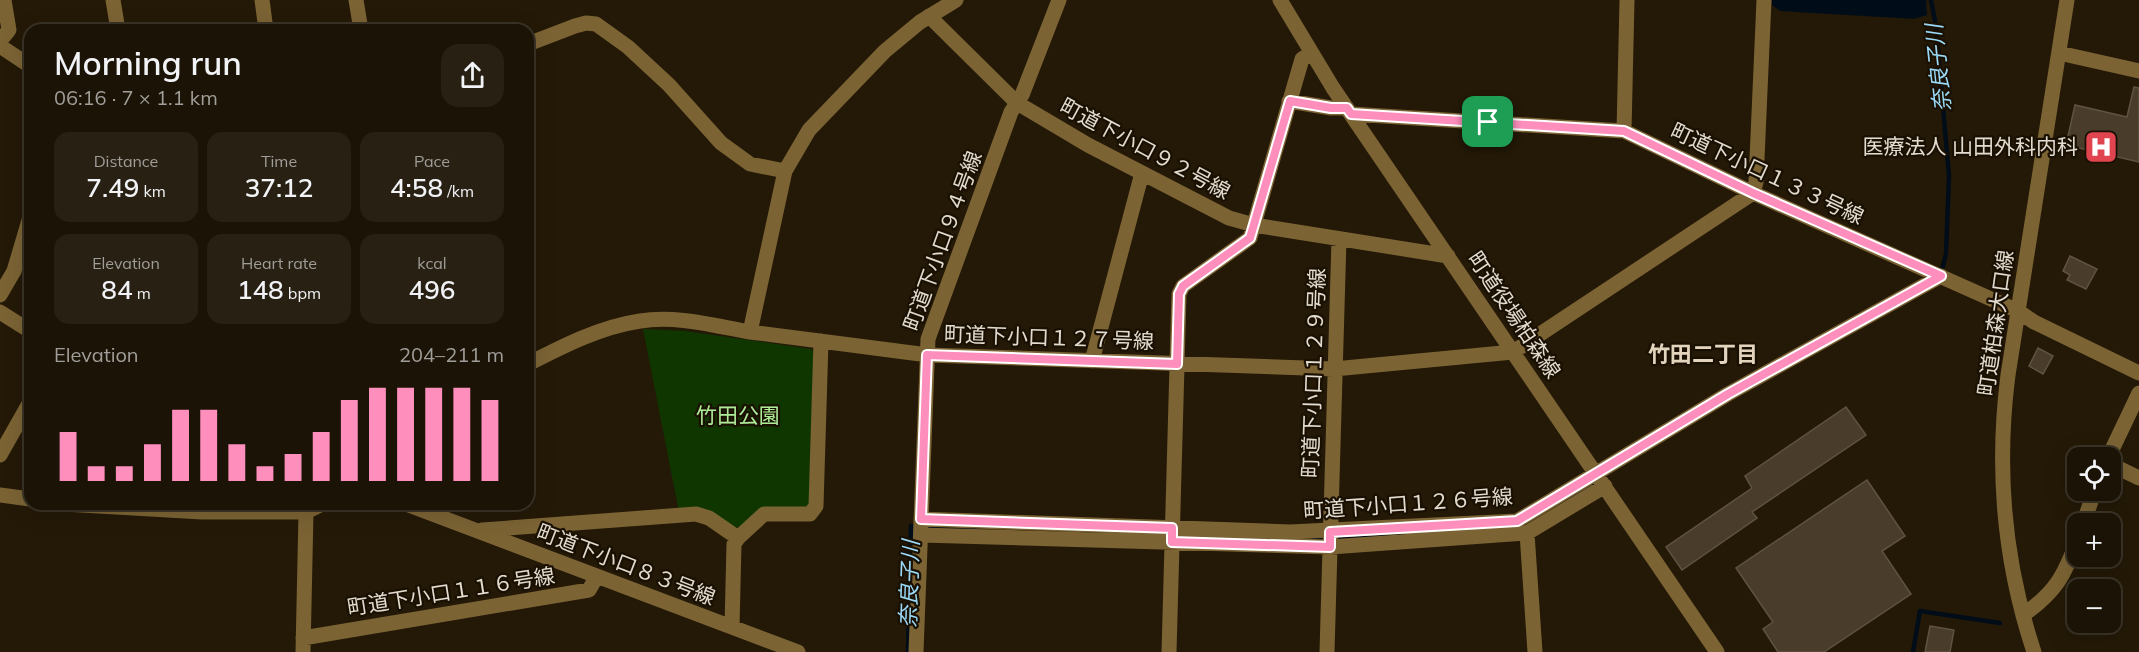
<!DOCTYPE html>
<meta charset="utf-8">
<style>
:root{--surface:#1b1305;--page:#282013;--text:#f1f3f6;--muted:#a09e9a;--line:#393227;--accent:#fe8ebc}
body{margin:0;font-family:Mulish,"Noto Sans JP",sans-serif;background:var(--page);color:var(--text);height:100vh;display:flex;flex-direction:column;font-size:22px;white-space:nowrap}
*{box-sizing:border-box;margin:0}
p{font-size:20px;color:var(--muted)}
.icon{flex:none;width:33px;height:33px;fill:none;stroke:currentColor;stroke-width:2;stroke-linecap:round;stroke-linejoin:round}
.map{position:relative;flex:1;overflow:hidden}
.panel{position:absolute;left:24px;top:24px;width:510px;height:486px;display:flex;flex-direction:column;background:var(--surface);border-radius:18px;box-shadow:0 6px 24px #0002,0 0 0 2px var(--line)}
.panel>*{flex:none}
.tools{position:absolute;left:2067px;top:447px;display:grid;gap:12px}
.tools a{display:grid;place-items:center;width:54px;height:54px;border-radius:12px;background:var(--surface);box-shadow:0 6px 24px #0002,0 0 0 2px var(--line);font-size:30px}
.pin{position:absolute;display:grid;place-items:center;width:51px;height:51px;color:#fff;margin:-26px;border-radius:12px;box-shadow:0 3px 9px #0006}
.round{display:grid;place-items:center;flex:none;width:63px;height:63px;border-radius:18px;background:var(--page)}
.headline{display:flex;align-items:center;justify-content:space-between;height:102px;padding:0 30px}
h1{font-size:33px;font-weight:600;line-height:45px}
.stats{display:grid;grid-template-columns:repeat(3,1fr);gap:9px;height:102px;padding:6px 30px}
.stats div{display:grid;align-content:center;border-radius:15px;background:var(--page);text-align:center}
.stats b{font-size:26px;font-weight:600}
.stats small{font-size:16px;font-weight:400}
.stats p{font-size:16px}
.chart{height:168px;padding:12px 30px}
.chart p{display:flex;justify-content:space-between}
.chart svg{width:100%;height:108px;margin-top:6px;stroke:var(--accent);stroke-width:6}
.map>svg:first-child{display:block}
.green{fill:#103600}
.water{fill:#000d18}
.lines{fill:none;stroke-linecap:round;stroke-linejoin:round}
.stream{stroke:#000d18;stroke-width:4.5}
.building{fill:#493c2a;stroke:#5f5340;stroke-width:1.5}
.minor{stroke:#7b6334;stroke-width:15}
.route-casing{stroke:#fff;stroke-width:12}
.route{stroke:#fe8ebc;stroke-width:8}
.labels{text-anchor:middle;stroke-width:4.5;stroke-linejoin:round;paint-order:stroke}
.poi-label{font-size:21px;fill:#e2dbd0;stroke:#1a1001;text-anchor:end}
.street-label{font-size:21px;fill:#e2dbd0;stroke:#1a1001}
.park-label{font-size:21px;fill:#adeb98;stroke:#1a1001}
.water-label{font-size:22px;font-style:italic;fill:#9ad9f7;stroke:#1a1001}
.neighbourhood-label{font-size:22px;font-weight:bold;fill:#e3d4be;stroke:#1a1001}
</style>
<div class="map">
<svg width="2139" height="652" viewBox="0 0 2139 652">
<rect width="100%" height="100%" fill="#241907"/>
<path class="green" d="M643 329 685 331 811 349 816 354 810 505 805 510 731 529 679 512Z"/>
<path class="water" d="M1772 0H1926L1927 15 1914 19 1780 11 1772 5Z"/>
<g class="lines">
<path class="stream" d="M1931 0 1936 26 1949 176 1946 254 1941 274
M1572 497 1598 481
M1314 539 1413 533
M908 652 911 526 976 528
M1913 652 1920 611 2000 623"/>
</g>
<path class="building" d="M2134 87 2139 88V162L2066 145 2075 105 2127 117Z
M2070 256 2097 269 2086 289 2067 280 2070 275 2063 271Z
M2038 348 2053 356 2043 374 2029 366Z
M1846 407 1866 435 1752 512 1757 518 1682 570 1666 547 1752 488 1745 476Z
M1867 480 1905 536 1882 551 1911 594 1824 652H1778L1763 629 1773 622 1736 568Z
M1930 626 1954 630 1950 652H1925Z"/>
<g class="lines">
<path class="minor" d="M113 0 118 30
M262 0 266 30
M356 0 361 30
M1280 0 1333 88 1717 652
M929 16 1017 103 1088 145 1229 218 1254 225 1448 256
M0 41 9 30 4 0
M528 44 575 26 586 23 596 24 628 47 669 85 721 143 750 164 785 171
M0 46 30 66
M2059 53 2139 71
M1289 101 1331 108H1347
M1351 114 1624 131 1753 193 2018 311 2034 322 2139 373
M1624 131 1627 0
M0 295 14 271 30 217
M0 312 30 331
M750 332 928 355 1334 369 1513 352 1753 193 1756 182 1764 0
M1092 361 1142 173
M528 364C563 346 600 327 640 321 676 315 715 326 750 332L785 171 809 130 885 51 920 22 956 0
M0 455 30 402
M2108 458 2139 393
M2110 464 2139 478
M0 495 30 499
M64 504 202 512H306L322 504
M406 504 798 652
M921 519 1290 532 1517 521 1728 394 1941 276
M2083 524 2095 490
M482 530 696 514 709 518 738 538
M1527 533 1535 652
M921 535 1330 547 1527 533 1605 486
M2023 615C2056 592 2064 576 2078 539
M732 627 734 544 738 538 764 514H810L816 506 821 341
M303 638 589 590 597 576
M303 652 306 512
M916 652 928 339 1011 112 1022 95 1059 0
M1169 652 1179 294 1183 286 1250 238 1302 59 1311 53
M1327 652 1339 239
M2034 652C2004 562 1996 468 2008 375L2067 0"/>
</g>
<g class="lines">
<defs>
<path id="route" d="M1290 101 1331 108H1347L1351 114 1624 131 1753 193 1941 276 1728 394 1517 521 1330 532V547L1172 542V528L921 519 927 355 1177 364 1179 294 1183 286 1250 238Z"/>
</defs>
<use href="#route" class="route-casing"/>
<use href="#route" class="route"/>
</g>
<defs>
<symbol id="hospital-square" viewBox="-11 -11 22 22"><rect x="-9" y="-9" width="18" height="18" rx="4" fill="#e0444e" stroke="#1a1001"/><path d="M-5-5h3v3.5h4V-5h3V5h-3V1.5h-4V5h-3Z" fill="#fff"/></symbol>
</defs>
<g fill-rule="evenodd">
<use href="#hospital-square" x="2082" y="128" width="38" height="38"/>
</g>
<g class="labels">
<g class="poi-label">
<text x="2078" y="154">医療法人 山田外科内科</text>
</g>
<g class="street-label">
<text transform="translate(1145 149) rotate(28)" y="7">町道下小口９２号線</text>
<text transform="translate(1767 174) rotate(25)" y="7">町道下小口１３３号線</text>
<text transform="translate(943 241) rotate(-70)" y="7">町道下小口９４号線</text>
<text transform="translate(1514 315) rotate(56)" y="7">町道役場柏森線</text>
<text transform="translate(1996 323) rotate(-82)" y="7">町道柏森大口線</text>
<text transform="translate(1049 338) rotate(2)" y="7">町道下小口１２７号線</text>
<text transform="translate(1314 373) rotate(-88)" y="7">町道下小口１２９号線</text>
<text transform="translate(1408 504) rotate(-4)" y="7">町道下小口１２６号線</text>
<text transform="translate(626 565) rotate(21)" y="7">町道下小口８３号線</text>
<text transform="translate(451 592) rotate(-9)" y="7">町道下小口１１６号線</text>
</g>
<g class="park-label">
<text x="738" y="423">竹田公園</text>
</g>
<g class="water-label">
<text transform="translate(1938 68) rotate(-96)" y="8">奈良子川</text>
<text transform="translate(909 584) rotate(-88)" y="8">奈良子川</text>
</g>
<g class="neighbourhood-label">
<text x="1703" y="362">竹田二丁目</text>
</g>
</g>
</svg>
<div class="tools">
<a><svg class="icon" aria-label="locate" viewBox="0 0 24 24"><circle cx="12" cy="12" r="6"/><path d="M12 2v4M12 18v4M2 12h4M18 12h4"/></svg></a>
<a>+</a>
<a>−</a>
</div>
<div class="pin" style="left:1488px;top:122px;background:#1e9e55"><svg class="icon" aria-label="arrive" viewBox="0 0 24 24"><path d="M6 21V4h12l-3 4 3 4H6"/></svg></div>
<section class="panel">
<div class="headline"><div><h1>Morning run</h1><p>06:16 · 7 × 1.1 km</p></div><a class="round"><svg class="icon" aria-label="share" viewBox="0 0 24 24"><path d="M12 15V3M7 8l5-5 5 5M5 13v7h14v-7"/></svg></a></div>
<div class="stats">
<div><p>Distance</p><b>7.49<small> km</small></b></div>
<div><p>Time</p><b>37:12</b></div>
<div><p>Pace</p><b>4:58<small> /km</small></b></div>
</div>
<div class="stats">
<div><p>Elevation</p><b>84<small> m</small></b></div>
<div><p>Heart rate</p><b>148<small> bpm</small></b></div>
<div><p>kcal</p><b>496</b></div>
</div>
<div class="chart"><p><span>Elevation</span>204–211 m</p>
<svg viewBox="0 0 160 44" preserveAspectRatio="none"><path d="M5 44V24M15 44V38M25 44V38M35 44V29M45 44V15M55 44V15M65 44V29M75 44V38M85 44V33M95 44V24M105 44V11M115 44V6M125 44V6M135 44V6M145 44V6M155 44V11"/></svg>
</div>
</section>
</div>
